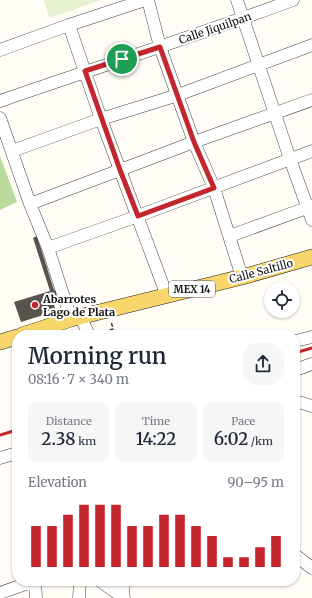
<!DOCTYPE html>
<meta charset="utf-8">
<style>
:root{--surface:#fff;--page:#f6f6f7;--text:#1f2937;--muted:#747a83;--accent:#c4262e}
body{margin:0;font-family:Merriweather,serif;background:var(--page);color:var(--text);height:100vh;display:flex;flex-direction:column;font-size:15px;white-space:nowrap}
*{box-sizing:border-box;margin:0}
p{font-size:13px;color:var(--muted)}
.icon{flex:none;width:22px;height:22px;fill:none;stroke:currentColor;stroke-width:2;stroke-linecap:round;stroke-linejoin:round}
.map{position:relative;flex:1;overflow:hidden}
.details{position:absolute;left:12px;top:330px;width:288px;height:256px;display:flex;flex-direction:column;background:var(--surface);border-radius:16px;box-shadow:0 1px 3px #0004}
.details>*{flex:none}
.tools{position:absolute;left:264px;top:282px;display:grid;gap:8px}
.tools a{display:grid;place-items:center;width:36px;height:36px;border-radius:50%;background:var(--surface);box-shadow:0 1px 3px #0004;font-size:20px}
.pin{position:absolute;display:grid;place-items:center;width:34px;height:34px;color:#fff;margin:-17px;border:2px solid #fff;border-radius:50%;box-shadow:0 1px 4px #0007}
.round{display:grid;place-items:center;flex:none;width:42px;height:42px;border-radius:16px;background:var(--page)}
.headline{display:flex;align-items:center;justify-content:space-between;height:68px;padding:0 16px}
h1{font-size:22px;font-weight:600;line-height:30px}
.stats{display:grid;grid-template-columns:repeat(3,1fr);gap:6px;height:68px;padding:4px 16px}
.stats div{display:grid;align-content:center;border-radius:10px;background:var(--page);text-align:center}
.stats b{font-size:17px;font-weight:600}
.stats small{font-size:11px;font-weight:400}
.stats p{font-size:11px}
.chart{height:112px;padding:8px 16px}
.chart p{display:flex;justify-content:space-between}
.chart svg{width:100%;height:72px;margin-top:4px;stroke:var(--accent);stroke-width:6}
.map>svg:first-child{display:block}
.forest{fill:#b9dc9c}
.pitch{fill:#e6f2cf}
.building{fill:#5a524d}
.lines{fill:none;stroke-linecap:round;stroke-linejoin:round}
.minor-casing{stroke:#444;stroke-width:13}
.major-casing{stroke:#222;stroke-width:16}
.path{stroke:#333;stroke-width:1.5;stroke-dasharray:4 2;stroke-linecap:butt}
.minor{stroke:#fff;stroke-width:12}
.major{stroke:#f9d66b;stroke-width:15}
.rail{stroke:#c4262e;stroke-width:3}
.route-casing{stroke:#fff;stroke-width:8}
.route{stroke:#c4262e;stroke-width:5}
.poi-dot{fill:#c4262e;stroke:#fff;stroke-width:1.5}
.labels{text-anchor:middle;stroke-width:4;stroke-linejoin:round;paint-order:stroke}
.shield{fill:#fff;stroke:#585858;stroke-width:1}
.shield-label{font-size:10px;font-weight:bold;fill:#111}
.street-label{font-size:11px;fill:#111;stroke:#fff}
.poi-label{font-size:11px;font-weight:bold;fill:#111;stroke:#fff;text-anchor:start}
</style>
<div class="map">
<svg width="312" height="598" viewBox="0 0 312 598">
<rect width="100%" height="100%" fill="#fffdf5"/>
<path class="forest" d="M0 156 17 202 0 210Z"/>
<path class="pitch" d="M44 0H101L49 18Z"/>
<path class="building" d="M37 236 54 290 58 288 61 297 52 299 56 311 21 322 14 302 50 291 33 238Z"/>
<g class="lines">
<defs>
<path id="minor" d="M148 0 160 47 194 142 214 188 242 277
M237 0 290 159 312 220
M69 25 101 119 167 296
M0 50 69 25 145 0
M0 101C98 67 196 36 293 0
M0 118 30 204 48 248 71 319
M12 151 101 119 178 95 312 45
M30 204 194 142 312 100
M230 236 312 206
M48 248 138 216 312 151
M81 318 89 335
M295 341 312 337
M295 370 312 364
M295 401 312 406
M0 458 17 453
M295 555 312 568
M35 581 36 598
M100 581 124 598
M123 581V598
M0 593 34 581
M79 598 80 581"/>
<path id="major" d="M22 335 71 319 242 277 312 257
M0 342 17 337"/>
</defs>
<use href="#minor" class="minor-casing"/>
<use href="#major" class="major-casing"/>
<path class="path" d="M98 334 113 329 111 321"/>
<use href="#minor" class="minor"/>
<use href="#major" class="major"/>
<path class="rail" d="M295 353 312 348
M0 435 17 430"/>
</g>
<g class="lines">
<defs>
<path id="route" d="M160 47 194 142 214 188 138 216 120 170 85 71Z"/>
</defs>
<use href="#route" class="route-casing"/>
<use href="#route" class="route"/>
</g>
<circle class="poi-dot" cx="35" cy="305" r="4"/>
<g class="labels">
<rect class="shield" x="169" y="281" width="46" height="16" rx="3"/>
<g class="shield-label">
<text x="192" y="293">MEX 14</text>
</g>
<g class="street-label">
<text transform="translate(215 28) rotate(-19)" y="4">Calle Jiquilpan</text>
<text transform="translate(261 271) rotate(-15)" y="4">Calle Saltillo</text>
</g>
<g class="poi-label">
<text x="43" y="303">Abarrotes<tspan x="43" dy="13">Lago de Plata</tspan></text>
</g>
</g>
</svg>
<div class="tools">
<a><svg class="icon" aria-label="locate" viewBox="0 0 24 24"><circle cx="12" cy="12" r="6"/><path d="M12 2v4M12 18v4M2 12h4M18 12h4"/></svg></a>
</div>
<div class="pin" style="left:122px;top:59px;background:#1e9e55"><svg class="icon" aria-label="arrive" viewBox="0 0 24 24"><path d="M6 21V4h12l-3 4 3 4H6"/></svg></div>
<section class="details">
<div class="headline"><div><h1>Morning run</h1><p>08:16 · 7 × 340 m</p></div><a class="round"><svg class="icon" aria-label="share" viewBox="0 0 24 24"><path d="M12 15V3M7 8l5-5 5 5M5 13v7h14v-7"/></svg></a></div>
<div class="stats">
<div><p>Distance</p><b>2.38<small> km</small></b></div>
<div><p>Time</p><b>14:22</b></div>
<div><p>Pace</p><b>6:02<small> /km</small></b></div>
</div>
<div class="chart"><p><span>Elevation</span>90–95 m</p>
<svg viewBox="0 0 160 44" preserveAspectRatio="none"><path d="M5 44V19M15 44V19M25 44V12M35 44V6M45 44V6M55 44V6M65 44V19M75 44V19M85 44V12M95 44V12M105 44V19M115 44V25M125 44V38M135 44V38M145 44V32M155 44V25"/></svg>
</div>
</section>
</div>
